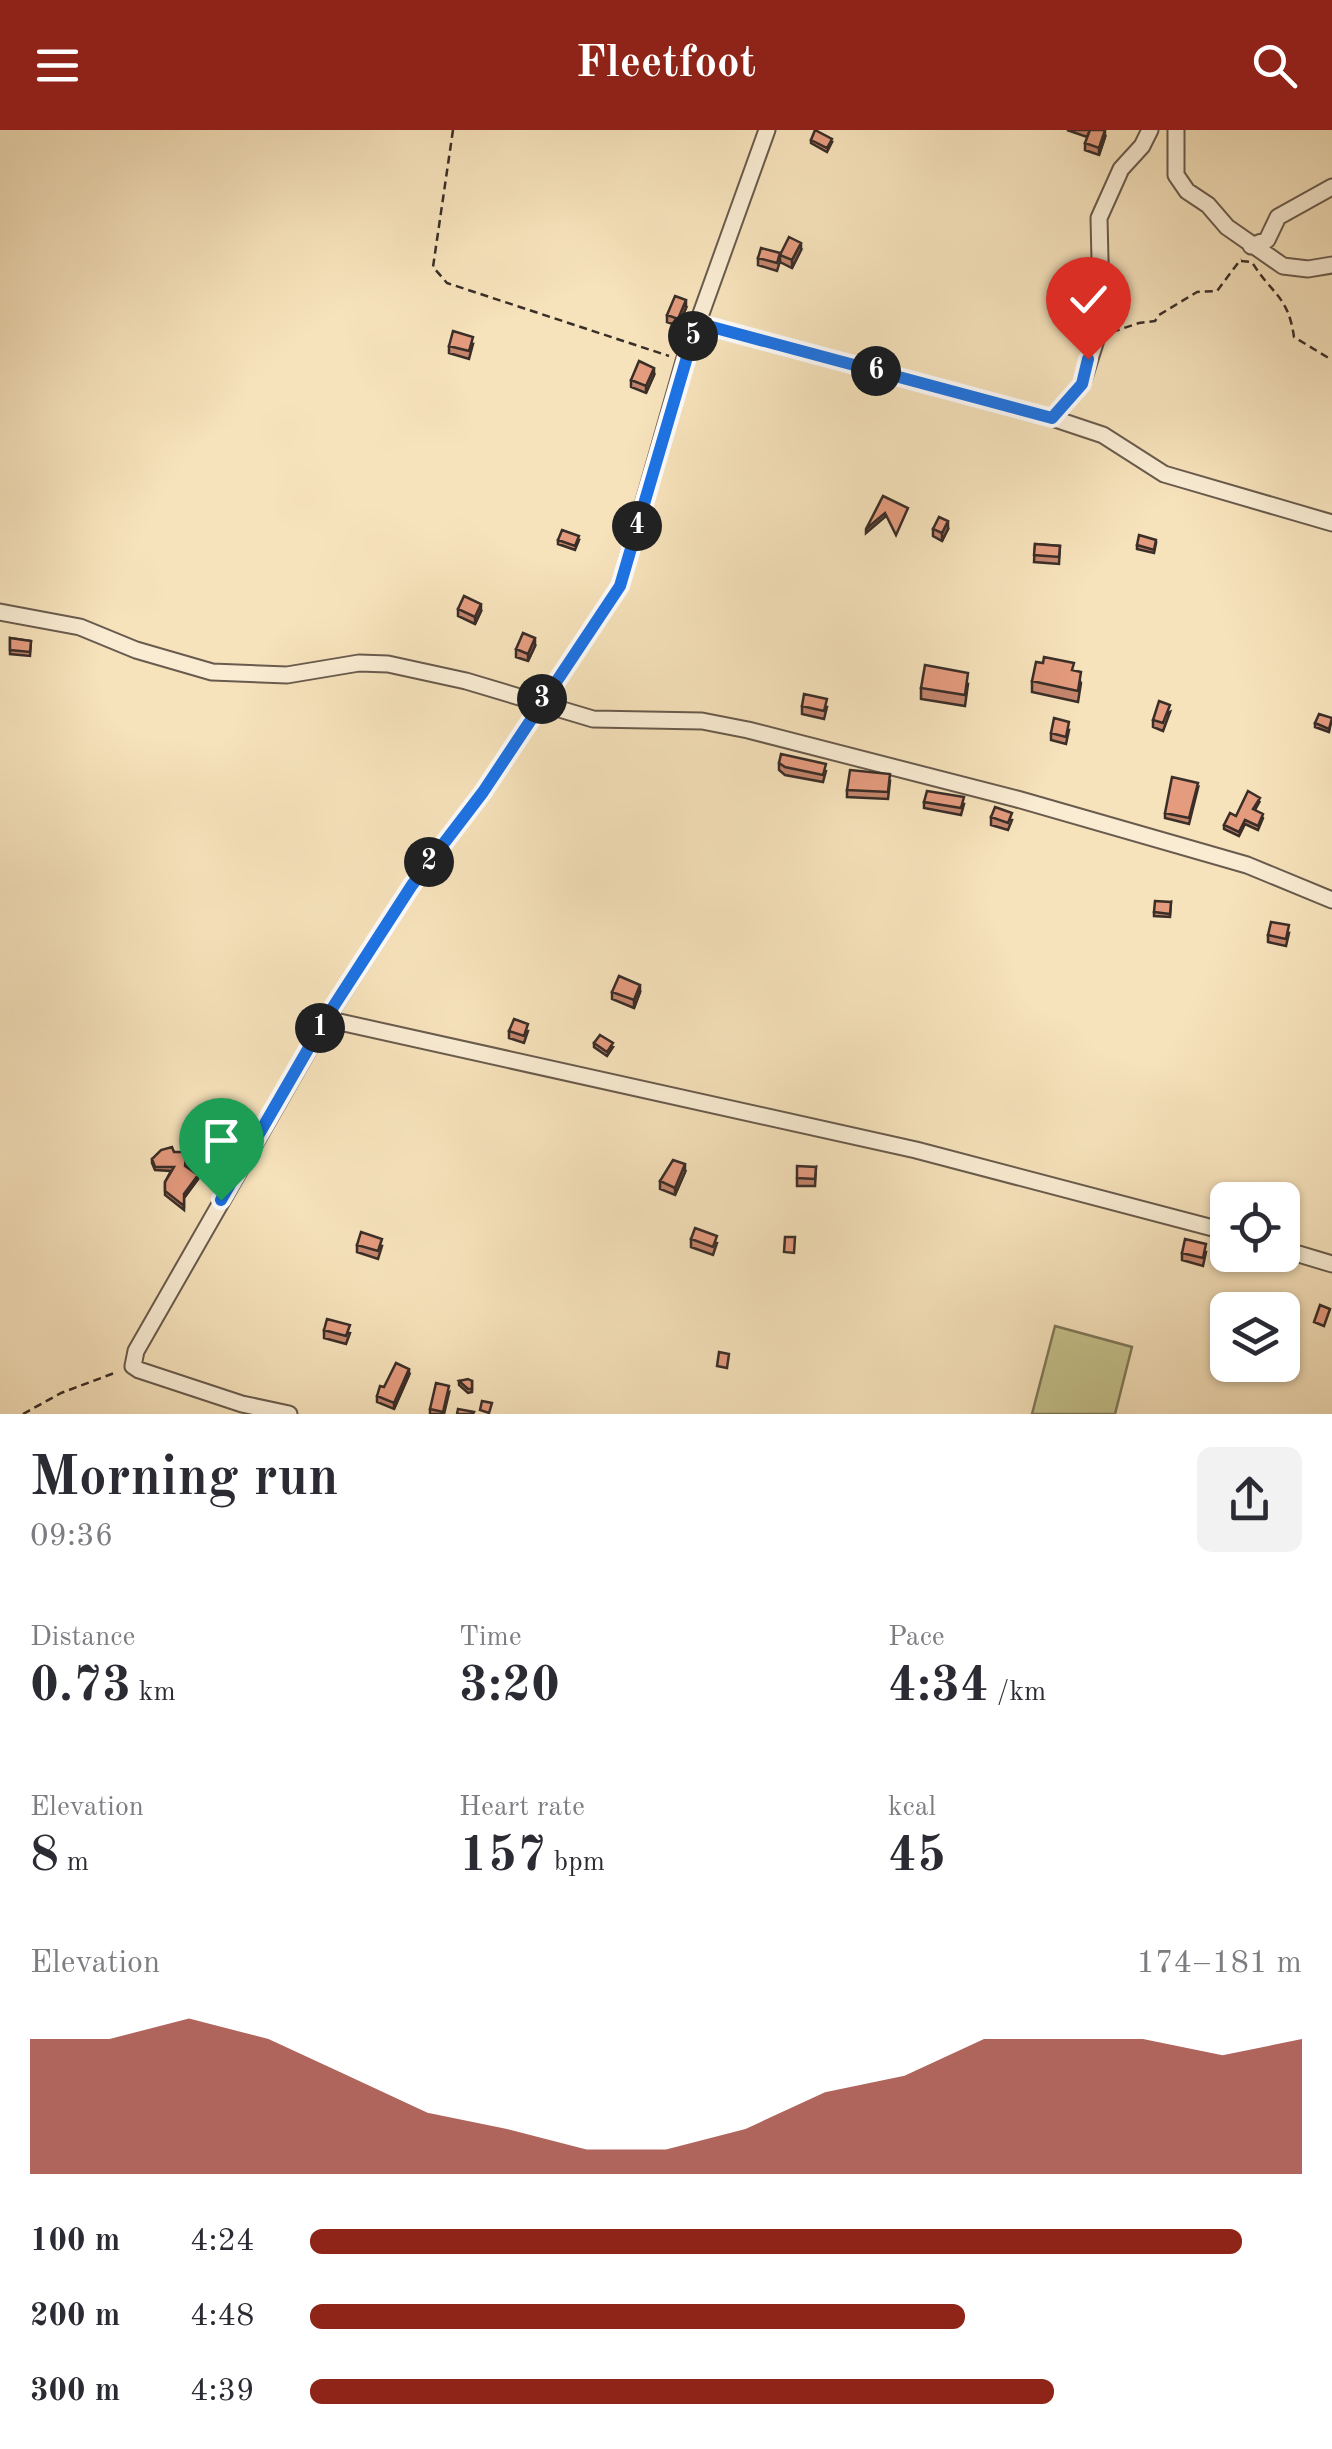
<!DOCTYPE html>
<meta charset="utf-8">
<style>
:root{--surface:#fff;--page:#f2f2f3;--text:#2b2b33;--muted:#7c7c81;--accent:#8f2418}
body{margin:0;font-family:"Old Standard TT",serif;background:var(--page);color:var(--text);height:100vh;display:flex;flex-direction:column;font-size:38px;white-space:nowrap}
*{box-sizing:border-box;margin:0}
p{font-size:32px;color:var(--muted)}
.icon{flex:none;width:55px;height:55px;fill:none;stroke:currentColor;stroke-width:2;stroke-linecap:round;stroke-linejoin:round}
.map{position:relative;height:1284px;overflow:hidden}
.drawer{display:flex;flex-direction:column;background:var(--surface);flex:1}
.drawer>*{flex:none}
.fabs{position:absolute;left:1210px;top:1052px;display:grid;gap:20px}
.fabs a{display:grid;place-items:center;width:90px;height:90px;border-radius:15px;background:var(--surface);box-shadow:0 2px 8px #0004;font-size:50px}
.pin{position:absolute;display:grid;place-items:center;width:85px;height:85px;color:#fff;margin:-102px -42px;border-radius:50% 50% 50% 0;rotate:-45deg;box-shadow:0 0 10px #0007}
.pin .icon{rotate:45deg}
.km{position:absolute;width:50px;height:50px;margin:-25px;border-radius:50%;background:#222;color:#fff;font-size:28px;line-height:50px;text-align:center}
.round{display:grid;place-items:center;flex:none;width:105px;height:105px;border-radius:15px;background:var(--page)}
.head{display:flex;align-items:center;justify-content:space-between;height:170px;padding:0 30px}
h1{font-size:55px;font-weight:600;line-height:75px}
.stats{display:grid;grid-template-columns:repeat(3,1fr);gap:15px;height:170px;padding:10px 30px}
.stats div{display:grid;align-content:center}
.stats b{font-size:50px;font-weight:600}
.stats small{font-size:28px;font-weight:400}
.stats p{font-size:28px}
.chart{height:280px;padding:20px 30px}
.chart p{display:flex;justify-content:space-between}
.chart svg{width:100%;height:180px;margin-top:10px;fill:var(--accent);opacity:.7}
ul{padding:0 30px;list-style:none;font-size:32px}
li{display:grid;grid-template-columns:160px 120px 1fr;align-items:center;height:75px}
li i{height:25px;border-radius:12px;background:var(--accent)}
header{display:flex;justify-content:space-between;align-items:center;height:130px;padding:0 30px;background:var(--accent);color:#fff;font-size:45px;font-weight:600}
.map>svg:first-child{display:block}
.grass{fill:#c4c18b;stroke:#7f785a;stroke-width:2.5}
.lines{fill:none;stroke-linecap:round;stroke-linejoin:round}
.minor-casing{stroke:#695b4d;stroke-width:19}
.path{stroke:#3a2e28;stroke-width:2.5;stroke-dasharray:8 5;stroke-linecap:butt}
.minor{stroke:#f9ecd3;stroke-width:15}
.wall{fill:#c4856c;stroke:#3a2e28;stroke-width:2.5}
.shaded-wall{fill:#a06c58;stroke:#3a2e28;stroke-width:2.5}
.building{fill:#e49b7e;stroke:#3a2e28;stroke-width:2.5}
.route-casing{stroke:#fff;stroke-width:20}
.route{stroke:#1a73e8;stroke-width:12}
</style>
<header><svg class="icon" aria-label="menu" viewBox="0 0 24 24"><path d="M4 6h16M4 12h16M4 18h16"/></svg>Fleetfoot<svg class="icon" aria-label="search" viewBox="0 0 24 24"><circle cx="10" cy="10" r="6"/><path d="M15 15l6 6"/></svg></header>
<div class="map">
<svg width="1332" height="1284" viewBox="0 0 1332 1284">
<rect width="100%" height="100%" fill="#f6e2bb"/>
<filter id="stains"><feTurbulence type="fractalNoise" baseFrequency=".002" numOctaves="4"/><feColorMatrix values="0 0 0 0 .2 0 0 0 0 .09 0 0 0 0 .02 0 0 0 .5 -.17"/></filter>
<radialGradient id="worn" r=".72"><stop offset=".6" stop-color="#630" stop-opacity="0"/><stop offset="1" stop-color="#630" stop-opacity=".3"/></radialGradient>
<path class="grass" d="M1055 1196 1132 1217 1115 1284H1032Z"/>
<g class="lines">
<defs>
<path id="minor" d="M1176 0V45L1187 61 1208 75 1227 97 1283 136 1308 139 1332 135
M1251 116 1267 110 1278 87 1332 57
M697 193 1052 288 1103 305 1164 344 1332 393
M1052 288 1082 254 1096 210 1101 171 1099 88 1121 39 1142 16 1150 0
M0 482 80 497 136 520 212 542 287 545 359 533 388 534 466 551 593 589 702 591 748 600 1017 669 1247 735 1332 770
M326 889 916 1020 1228 1102
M1282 1119 1332 1134
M289 1284 242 1274 139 1240 133 1236 136 1221 326 889 412 755 483 662 620 456 684 231 767 0"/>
</defs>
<use href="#minor" class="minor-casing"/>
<path class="path" d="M453 0 433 137 447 153 669 226
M1241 131 1252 132C1272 165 1288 165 1294 207L1332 230
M1112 202 1139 193 1155 191 1159 185 1197 162 1217 161 1241 129
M23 1284 61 1263 117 1242"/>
<use href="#minor" class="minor"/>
</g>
<path class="wall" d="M1067 0H1090L1087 7Z
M1105 7 1099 25 1085 20V13Z
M811 10 832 12 827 22 811 13Z
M801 120 792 138 780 132V125Z
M758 128 780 131 777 141 758 135Z
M686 178 678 196 667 192V185Z
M473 214 469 229 449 223V216Z
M654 245 646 263 631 257V250Z
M933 399H948L942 411 933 406Z
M558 410H579L575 420 558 414Z
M1156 413 1154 423 1137 419V415Z
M1035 414 1060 416 1059 434 1034 432Z
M458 479 481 481 475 494 458 486Z
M10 508 31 511 30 526 10 524Z
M535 516 528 531 516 527V519Z
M1074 541 1081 553 1078 572 1032 562V551Z
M968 554 965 576 921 569V558Z
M802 576 827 577 824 589 802 584Z
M1170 582 1163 601 1153 597V590Z
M1332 588 1329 602 1315 597V593Z
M1069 600 1066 614 1051 610V603Z
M779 633 826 641 823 652 785 645 779 640Z
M890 651 888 669 847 667V660Z
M1198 658 1189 694 1165 688V683Z
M1260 671 1255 680 1263 688 1258 700 1245 694 1239 706 1224 699V695L1236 686Z
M924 672 964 674 961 685 924 678Z
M991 687 1012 690 1008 700 991 695Z
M1171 772 1170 787 1154 786V782Z
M1289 803 1286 816 1268 812V805Z
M612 862H640L634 878 612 869Z
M509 901H528L524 913 509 908Z
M594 913 613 917 607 926 594 917Z
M174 1022 198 1049 184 1068V1080L165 1065V1052L171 1041 155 1040 152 1033V1029Z
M816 1037 815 1056H797V1048Z
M685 1042 675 1065 660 1059V1051Z
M691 1109 717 1113 713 1125 691 1117Z
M357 1115 382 1116 378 1129 357 1122Z
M1206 1122 1203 1136 1182 1130V1123Z
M324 1200 350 1203 346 1214 324 1208Z
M409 1245 394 1279 377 1272V1266L384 1257Z
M459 1251H472V1262L468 1263 459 1255Z
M449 1263 444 1284H430V1279Z"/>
<path class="shaded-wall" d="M1105 0V7L1099 25V18Z
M801 113V120L792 138V130Z
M686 170V178L678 196V189Z
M654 238V245L646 263V256Z
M885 383V387L866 403V399Z
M948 391V399L942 411V403Z
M481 474V481L475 494V487Z
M535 508V516L528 531V524Z
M640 855V862L634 878V870Z
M685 1034V1042L675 1065V1058Z
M198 1045V1049L184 1068V1064Z
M409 1239V1245L394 1279V1273Z"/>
<path class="building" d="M815 0 832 9 827 18 811 10Z
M1090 0H1105L1099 18 1085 13Z
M789 107 801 113 792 130 780 125Z
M761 118 780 123 777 133 758 128Z
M675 166 686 170 678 189 667 185Z
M453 201 473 207 469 221 449 216Z
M639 231 654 238 646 256 631 250Z
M883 366 908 378 896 405 885 383 866 399Z
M939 387 948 391 942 403 933 399Z
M562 400 579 406 575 416 558 410Z
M1139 405 1156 410 1154 420 1137 415Z
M1035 414 1060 416 1059 427 1034 425Z
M464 466 481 474 475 487 458 479Z
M523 503 535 508 528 524 516 519Z
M10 508 31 511 30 522 10 520Z
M1044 527 1074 533 1072 540 1081 542 1078 561 1032 551 1036 532 1043 533Z
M925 535 968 543 965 565 921 558Z
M804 564 827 569 824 581 802 576Z
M1159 571 1170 575 1163 593 1153 590Z
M1319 584 1332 588 1329 599 1315 593Z
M1054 588 1069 592 1066 607 1051 603Z
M781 624 826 634 823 645 785 637 779 633Z
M850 640 890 644 888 662 847 660Z
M1172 647 1198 653 1189 688 1165 683Z
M927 661 964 667 961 678 924 672Z
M1248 661 1260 668 1253 679 1263 684 1258 696 1245 690 1239 702 1224 695 1230 683 1236 686Z
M995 677 1012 683 1008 693 991 687Z
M1155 771 1171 772 1170 784 1154 782Z
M1271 792 1289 795 1286 809 1268 805Z
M619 846 640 855 634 870 612 862Z
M514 889 528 894 524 906 509 901Z
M600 905 613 913 607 922 594 913Z
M188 1012 185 1036 198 1045 184 1064V1076L165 1061V1052L174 1037H155L152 1029 161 1020 172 1017 174 1022H182Z
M673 1030 685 1034 675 1058 660 1051Z
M797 1036 816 1037 815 1049 797 1048Z
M695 1098 717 1106 713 1117 691 1109Z
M361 1102 382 1109 378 1121 357 1115Z
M785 1107H795L794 1123 784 1122Z
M1185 1109 1206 1114 1203 1128 1182 1123Z
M1320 1175 1330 1179 1324 1196 1314 1192Z
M327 1189 350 1195 346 1206 324 1200Z
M719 1222 729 1224 727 1238 717 1236Z
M396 1233 409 1239 394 1273 377 1266 380 1256 384 1257Z
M468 1249 472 1251V1259H468L459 1251Z
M436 1253 449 1256 443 1282 430 1279Z
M482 1271 492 1273 489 1283 480 1280Z
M458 1279 474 1282 473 1284H457Z"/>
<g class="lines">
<defs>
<path id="route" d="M221 1070 326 888 412 755 483 662 620 456 697 193 1052 288 1082 254 1088 229"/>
</defs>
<use href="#route" class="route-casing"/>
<use href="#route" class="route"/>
</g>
<rect width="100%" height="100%" filter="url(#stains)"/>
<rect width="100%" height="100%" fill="url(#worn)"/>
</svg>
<div class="fabs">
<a><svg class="icon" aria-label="locate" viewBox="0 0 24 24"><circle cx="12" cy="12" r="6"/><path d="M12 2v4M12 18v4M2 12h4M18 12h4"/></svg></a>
<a><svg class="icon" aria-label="layers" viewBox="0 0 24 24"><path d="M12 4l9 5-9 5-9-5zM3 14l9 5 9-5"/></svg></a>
</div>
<div class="pin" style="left:221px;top:1070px;background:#1e9e55"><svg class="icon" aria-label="arrive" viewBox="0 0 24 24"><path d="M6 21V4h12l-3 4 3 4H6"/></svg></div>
<div class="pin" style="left:1088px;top:229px;background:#d93025"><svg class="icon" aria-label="check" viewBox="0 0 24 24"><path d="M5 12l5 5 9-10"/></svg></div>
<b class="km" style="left:320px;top:898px">1</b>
<b class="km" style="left:429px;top:732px">2</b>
<b class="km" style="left:542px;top:569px">3</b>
<b class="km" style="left:637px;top:396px">4</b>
<b class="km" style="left:693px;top:206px">5</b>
<b class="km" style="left:876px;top:241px">6</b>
</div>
<section class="drawer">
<div class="head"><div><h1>Morning run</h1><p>09:36</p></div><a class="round"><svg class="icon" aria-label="share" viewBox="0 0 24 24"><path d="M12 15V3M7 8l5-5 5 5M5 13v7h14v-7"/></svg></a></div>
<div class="stats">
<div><p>Distance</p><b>0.73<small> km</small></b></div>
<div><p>Time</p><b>3:20</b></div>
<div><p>Pace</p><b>4:34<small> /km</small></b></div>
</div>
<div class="stats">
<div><p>Elevation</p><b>8<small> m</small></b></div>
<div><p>Heart rate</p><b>157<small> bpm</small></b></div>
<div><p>kcal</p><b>45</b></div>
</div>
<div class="chart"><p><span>Elevation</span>174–181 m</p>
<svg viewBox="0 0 160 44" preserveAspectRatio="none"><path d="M0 44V11L10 11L20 6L30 11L40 20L50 29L60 33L70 38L80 38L90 33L100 24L110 20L120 11L130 11L140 11L150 15L160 11V44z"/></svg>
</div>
<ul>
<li><b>100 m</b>4:24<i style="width:94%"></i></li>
<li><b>200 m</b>4:48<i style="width:66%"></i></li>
<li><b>300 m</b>4:39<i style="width:75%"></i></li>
</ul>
</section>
